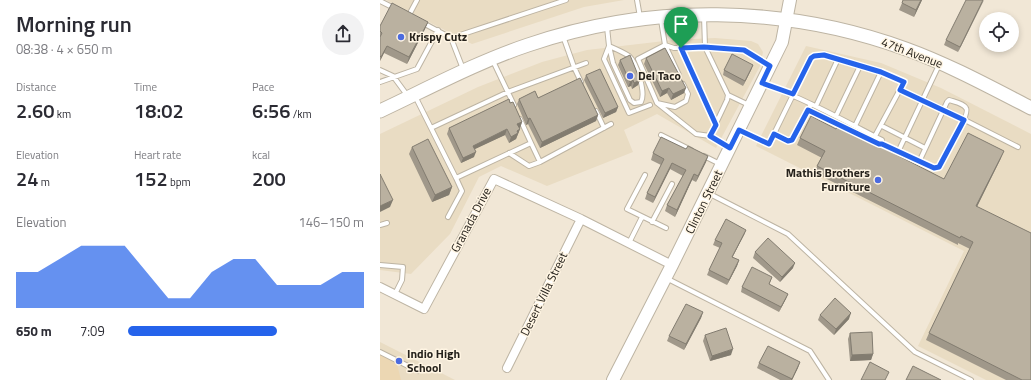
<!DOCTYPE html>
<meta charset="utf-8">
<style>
:root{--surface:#fff;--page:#f2f2f3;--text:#2b2b33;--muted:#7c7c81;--accent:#2563eb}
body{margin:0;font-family:"Titillium Web",sans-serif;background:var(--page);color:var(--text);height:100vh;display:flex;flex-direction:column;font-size:15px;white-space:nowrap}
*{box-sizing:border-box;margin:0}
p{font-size:13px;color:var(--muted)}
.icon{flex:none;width:22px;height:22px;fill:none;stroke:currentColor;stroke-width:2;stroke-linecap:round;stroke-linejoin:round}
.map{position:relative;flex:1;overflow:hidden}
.side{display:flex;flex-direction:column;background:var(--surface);width:380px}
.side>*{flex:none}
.tools{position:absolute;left:599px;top:12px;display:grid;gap:8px}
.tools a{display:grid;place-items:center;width:40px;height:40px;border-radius:50%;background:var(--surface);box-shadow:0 2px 6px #0003;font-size:20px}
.pin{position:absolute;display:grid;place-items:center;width:34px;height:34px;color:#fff;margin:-41px -17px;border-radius:50% 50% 50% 0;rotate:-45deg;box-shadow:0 0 4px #0007}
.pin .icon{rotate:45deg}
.round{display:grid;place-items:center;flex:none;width:42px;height:42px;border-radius:21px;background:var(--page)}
.head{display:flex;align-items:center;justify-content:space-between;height:68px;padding:0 16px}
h1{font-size:22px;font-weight:600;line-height:30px}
.metrics{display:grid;grid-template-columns:repeat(3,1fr);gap:6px;height:68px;padding:4px 16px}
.metrics div{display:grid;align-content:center}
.metrics b{font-size:20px;font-weight:600}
.metrics small{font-size:11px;font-weight:400}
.metrics p{font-size:11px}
.chart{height:112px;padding:8px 16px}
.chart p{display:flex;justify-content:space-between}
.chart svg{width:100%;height:72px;margin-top:4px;fill:var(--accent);opacity:.7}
ul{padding:0 16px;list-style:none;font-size:13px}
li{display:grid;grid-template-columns:64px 48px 1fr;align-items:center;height:30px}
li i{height:10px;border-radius:5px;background:var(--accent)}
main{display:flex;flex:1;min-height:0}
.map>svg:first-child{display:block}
.built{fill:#e9dcc3}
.pitch{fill:#ecd7b3}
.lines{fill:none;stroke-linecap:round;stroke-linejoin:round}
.lane-casing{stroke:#bdb4a3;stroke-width:6}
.street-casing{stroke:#bdb4a3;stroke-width:10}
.secondary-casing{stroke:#bdb4a3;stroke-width:14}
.primary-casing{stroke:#bdb4a3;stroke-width:15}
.lane{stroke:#fff;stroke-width:4}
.street{stroke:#fff;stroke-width:8}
.secondary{stroke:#fff;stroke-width:12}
.primary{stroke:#fff;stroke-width:13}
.wall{fill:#a0988a}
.shaded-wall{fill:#827c70}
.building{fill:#bab1a0;stroke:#827c70}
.route-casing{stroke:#fff;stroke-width:8}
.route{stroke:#2563eb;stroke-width:5}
.poi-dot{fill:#4c6bdf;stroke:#fff5e3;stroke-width:1.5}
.labels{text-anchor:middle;stroke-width:3;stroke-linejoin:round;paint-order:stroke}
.poi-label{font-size:12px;font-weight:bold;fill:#26221c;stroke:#fff5e3;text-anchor:start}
.street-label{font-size:12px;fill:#26221c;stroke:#fff5e3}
</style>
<main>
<section class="side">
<div class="head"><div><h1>Morning run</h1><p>08:38 · 4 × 650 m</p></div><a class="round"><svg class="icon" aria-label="share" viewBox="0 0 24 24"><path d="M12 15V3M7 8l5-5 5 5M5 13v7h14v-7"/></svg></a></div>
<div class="metrics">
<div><p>Distance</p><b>2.60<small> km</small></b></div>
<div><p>Time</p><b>18:02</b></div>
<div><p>Pace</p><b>6:56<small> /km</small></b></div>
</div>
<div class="metrics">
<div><p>Elevation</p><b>24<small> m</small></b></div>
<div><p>Heart rate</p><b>152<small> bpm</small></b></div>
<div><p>kcal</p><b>200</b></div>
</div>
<div class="chart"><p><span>Elevation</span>146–150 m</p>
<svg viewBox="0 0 160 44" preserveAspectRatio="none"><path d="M0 44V22L10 22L20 14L30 6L40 6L50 6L60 22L70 38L80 38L90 22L100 14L110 14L120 30L130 30L140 30L150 22L160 22V44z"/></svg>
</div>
<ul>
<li><b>650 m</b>7:09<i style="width:63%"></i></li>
</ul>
</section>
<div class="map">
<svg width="651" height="380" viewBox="0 0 651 380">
<rect width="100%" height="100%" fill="#f1e7d6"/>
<path class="built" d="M6 0H244L204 7 92 44Z
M335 38 371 41 378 44 383 52 380 66 336 148 277 114 244 130 253 152 167 186 121 166 99 177 70 234 31 274 0 270V134L98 87 162 62 207 50 293 40Z
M426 46 501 63 561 88 651 134V380H606L538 346 584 251 376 146Z
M0 342 75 380H0Z"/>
<path class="pitch" d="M0 354 17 364 21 380H0Z"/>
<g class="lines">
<defs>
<path id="lane" d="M257 0 260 17
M0 1 14 8
M324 16 325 47 364 50 388 65
M32 17 29 15 37 0
M281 20 285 45 294 48 325 47 348 95 347 100 330 136
M43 23 71 38 83 69
M227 27 229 46 224 59 249 113 270 105
M183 36 194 67 201 82
M71 38 186 0
M229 46C236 49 243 52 249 56 257 63 266 93 261 102L254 103 250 100 233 63Z
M301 48 336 125
M113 61 134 105
M0 70 13 76 27 95
M299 75 285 45 258 59 277 103 316 134 330 136 348 147
M0 82 37 69 58 30
M384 84C425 99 463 120 502 140V144L499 145 428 110
M520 90 563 109 638 147
M348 95 369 105
M35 96 76 178 151 143 140 119
M277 103 295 107 306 101 308 94 303 84
M436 106 458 59
M216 111 224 128
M456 116 480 66
M475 126 501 72
M502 126 545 148
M51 128 128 92 206 63
M360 131 389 144 431 58 434 56 444 55 501 72 524 82 495 136
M394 134 408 141H412L431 104
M281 135 311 150
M151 143 160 162 231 124
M502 144 518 152
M129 153 149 166 160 162
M324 156 340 164
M539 162 555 168 559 167C563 159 591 114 586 108 583 103 575 102 569 100L567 102 539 162 518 152 559 65
M265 175 247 209 286 228
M328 193 408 234 535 352 591 380
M68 217 82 191 76 178
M272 222 292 184
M0 225 7 223
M249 243 262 217
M0 265 23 267 22 280 15 294
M286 278 430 351 449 380
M0 352 38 371"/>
<path id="street" d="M0 287 44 309 114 179 201 219 292 265
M127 368 201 219"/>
<path id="secondary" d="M233 380 292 265 402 42 410 0"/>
<path id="primary" d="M0 111C49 88 97 62 148 45 270 3 405 5 526 49 570 65 610 87 651 108"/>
</defs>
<use href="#lane" class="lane-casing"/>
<use href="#street" class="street-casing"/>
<use href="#secondary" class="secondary-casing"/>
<use href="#primary" class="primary-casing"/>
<use href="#lane" class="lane"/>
<use href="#street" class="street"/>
<use href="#secondary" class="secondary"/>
<use href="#primary" class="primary"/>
</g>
<path class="wall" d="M542 0 534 17 519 10 522 3Z
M604 0 578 52 564 45 566 40Z
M48 22 45 29 27 64 4 53 0 61V26Z
M266 58 304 93 291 100 287 93 280 97 264 64Z
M240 60 260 80 258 85 252 89 251 86 248 87 238 65Z
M373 65 371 70 363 86 343 75 344 70Z
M206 75 238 107 236 112 223 118 204 80Z
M158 98 218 115 216 121 160 148 148 124 146 125 137 104 139 99Z
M142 122 140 128H139L140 129 136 139 129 143 125 135 94 149V157L81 163 67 134 69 128Z
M456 129 564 179 621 158 597 206 651 380H626L546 340 549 333 590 249 578 243V245L435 173 437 166 442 158 417 145 420 138Z
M32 147 72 187 69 195 52 202 29 154Z
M306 149 328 156 326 162 316 182 312 180 295 217 285 211 287 205 303 176 290 169 273 203 265 199 267 193 281 165 271 160 273 153Z
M366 230 364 235 352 257 359 260 357 266 347 285 327 275 329 270 340 248 333 245 335 240Z
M375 252 413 268 400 282 373 258Z
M392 277 389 285 408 294 399 312 361 292 362 287Z
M323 312 321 318 304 350 287 341 289 336Z
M440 315 469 319 454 335 438 320Z
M470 333 493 354 491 360 470 361 468 339Z
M325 335 351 355 330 361 323 341Z
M420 362 412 380H400L377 368 379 363Z"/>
<path class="shaded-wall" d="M541 0H542L534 17 536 10Z
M604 0 578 52 580 47Z
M48 22 45 29 27 64 29 57Z
M7 46 4 53 0 61 1 57Z
M373 65 371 70 363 86 365 81Z
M253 80 251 86 248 87 250 82Z
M260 80 258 85 252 89 254 83Z
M289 88 287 93 280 97 282 91Z
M306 88 304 93 291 100 293 94Z
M238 107 236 112 223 118 225 113Z
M218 115 216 121 160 148 162 142Z
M150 118 148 124 146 125 148 119Z
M142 122 140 128 135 130 137 124Z
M127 129 125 135 91 151 93 146Z
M140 129 136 139 129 143 131 137 137 131Z
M624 151 621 158 594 213 596 206Z
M96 152 94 157 81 163 83 158Z
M328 156 326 162 316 182 318 176Z
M292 163 290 169 273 203 275 197Z
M314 174 312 180 295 217 297 210Z
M72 187 69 195 52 202 55 195Z
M13 200 10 207 0 212V206Z
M366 230 364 235 350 262 352 257Z
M359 260 357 266 347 285 349 280Z
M415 263 413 268 400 282 402 277Z
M408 294 406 299 399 312 401 307Z
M323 312 321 318 304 350 306 344Z
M471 313 469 319 454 335 456 329Z
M353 349 351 355 330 361 332 356Z
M493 354 491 360 470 361 472 355Z
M420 362 418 368 412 380H411Z"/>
<path class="building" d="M523 0H541L536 10 522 3Z
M586 0H603L580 47 566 40Z
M12 3 48 22 29 57 7 46 1 57 0 56V37L2 33 0 31V26Z
M285 48 306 88 293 94 289 88 282 91 266 58Z
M352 54 373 65 365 81 344 70Z
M250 55 260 80 254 83 253 80 250 82 240 60Z
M220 69 238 107 225 113 206 75Z
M200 78 218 115 162 142 150 118 148 119 139 99 155 91 158 98Z
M129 99 130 103 133 102 142 122 137 124 140 129 137 131 138 133 131 137 127 129 93 146 96 152 83 158 69 128Z
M431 116 456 129 458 125 564 179 588 133 624 151 596 206 651 233V380H642L549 333 593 242 581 236 580 238 437 166 445 151 420 138Z
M281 137 306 149 308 146 328 156 318 176 314 174 297 210 287 205 306 170 292 163 275 197 267 193 284 159 273 153Z
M48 139 72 187 55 195 32 147Z
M0 174 13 200 0 206Z
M346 219 366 230 352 257 359 260 349 280 329 270 342 243 335 240Z
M388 238 415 263 402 277 375 252Z
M372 267 392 277 389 284 408 294 401 307 362 287Z
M455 298 471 313 456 329 440 315Z
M306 304 323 312 306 344 289 336Z
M346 328 353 349 332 356 325 335Z
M492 332 493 354 472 355 470 333Z
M388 346 420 362 412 379 379 363Z
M490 362 509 372 505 380H481Z
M533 366 561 380H526Z"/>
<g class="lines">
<defs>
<path id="route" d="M324 47 364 50 390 66 382 83 413 94 431 58 434 56 444 55 501 72 524 82 520 90 584 120 559 167 554 168 502 144H499L428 110 412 140 408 141 394 134 389 144 359 130 350 148 330 136 336 125 301 48Z"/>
</defs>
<use href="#route" class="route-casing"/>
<use href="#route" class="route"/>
</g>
<g class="poi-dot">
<circle cx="21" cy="37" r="4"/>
<circle cx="250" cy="76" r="4"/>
<circle cx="498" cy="180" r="4"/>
<circle cx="19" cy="361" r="4"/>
</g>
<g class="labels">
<g class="poi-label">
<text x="29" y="41">Krispy Cutz</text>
<text x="258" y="80">Del Taco</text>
<text x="490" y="177" text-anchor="end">Mathis Brothers<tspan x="490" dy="14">Furniture</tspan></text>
<text x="27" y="358">Indio High<tspan x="27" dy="14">School</tspan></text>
</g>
<g class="street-label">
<text transform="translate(532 53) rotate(21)" y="4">47th Avenue</text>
<text transform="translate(324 202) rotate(-64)" y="4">Clinton Street</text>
<text transform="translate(91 220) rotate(-62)" y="4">Granada Drive</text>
<text transform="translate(164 294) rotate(-64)" y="4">Desert Villa Street</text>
</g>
</g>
</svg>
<div class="tools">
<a><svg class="icon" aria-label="locate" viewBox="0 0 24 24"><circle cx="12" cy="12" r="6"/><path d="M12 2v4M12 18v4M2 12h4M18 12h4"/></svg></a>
</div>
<div class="pin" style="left:301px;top:48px;background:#1e9e55"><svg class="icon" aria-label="arrive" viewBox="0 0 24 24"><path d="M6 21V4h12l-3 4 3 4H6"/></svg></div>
</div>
</main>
